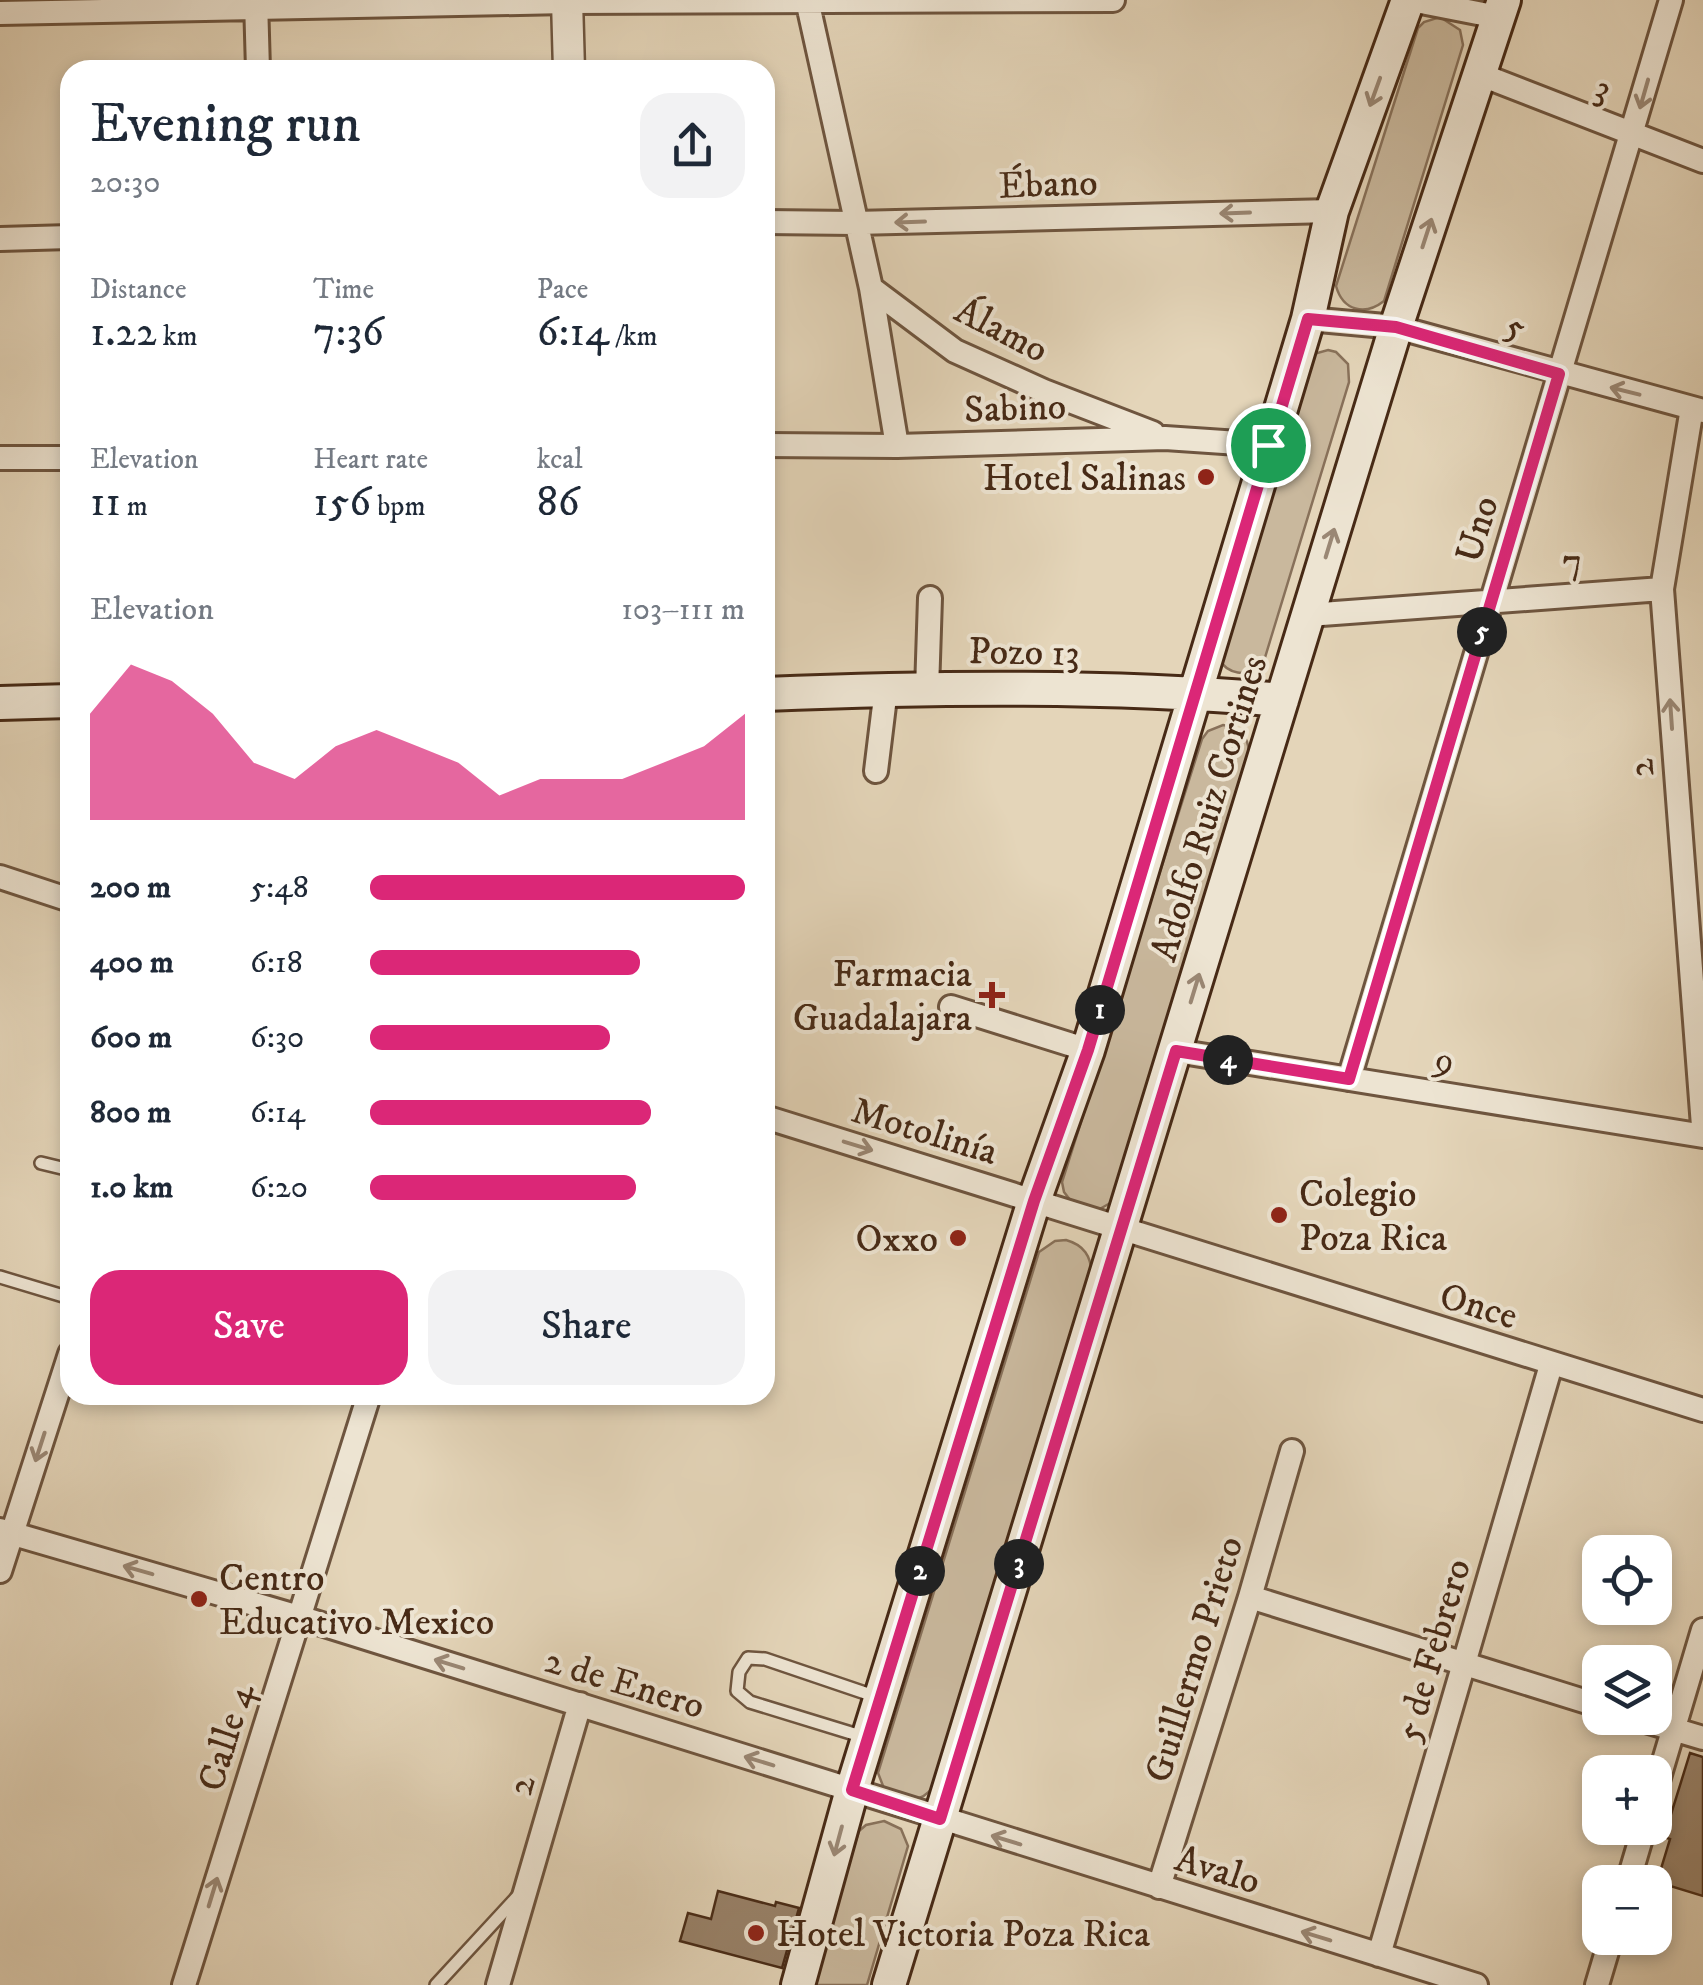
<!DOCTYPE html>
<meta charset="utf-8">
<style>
:root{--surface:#fff;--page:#f2f2f3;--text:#1f2937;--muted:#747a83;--accent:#db2777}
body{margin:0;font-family:"IM FELL DW Pica",serif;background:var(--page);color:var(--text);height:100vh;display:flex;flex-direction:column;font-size:38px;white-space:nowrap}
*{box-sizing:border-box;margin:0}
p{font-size:32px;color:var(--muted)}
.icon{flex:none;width:55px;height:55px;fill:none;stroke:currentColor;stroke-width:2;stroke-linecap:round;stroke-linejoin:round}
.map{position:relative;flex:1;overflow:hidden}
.side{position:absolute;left:60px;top:60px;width:715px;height:1345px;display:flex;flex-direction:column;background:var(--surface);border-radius:30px;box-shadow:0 5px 15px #0003}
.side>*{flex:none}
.controls{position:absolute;left:1582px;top:1535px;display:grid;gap:20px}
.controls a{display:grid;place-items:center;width:90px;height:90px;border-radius:20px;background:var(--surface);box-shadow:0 5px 15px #0003;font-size:50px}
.pin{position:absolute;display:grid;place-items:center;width:85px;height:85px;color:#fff;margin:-42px;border:5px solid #fff;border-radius:50%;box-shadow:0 2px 10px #0007}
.km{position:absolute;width:50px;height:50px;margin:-25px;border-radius:50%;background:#222;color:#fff;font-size:28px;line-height:50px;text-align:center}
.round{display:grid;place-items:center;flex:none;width:105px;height:105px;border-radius:30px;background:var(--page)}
.summary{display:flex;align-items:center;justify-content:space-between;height:170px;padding:0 30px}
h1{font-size:55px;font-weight:600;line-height:75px}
.stats{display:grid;grid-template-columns:repeat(3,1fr);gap:15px;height:170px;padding:10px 30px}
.stats div{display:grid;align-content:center}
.stats b{font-size:42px;font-weight:600}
.stats small{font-size:28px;font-weight:400}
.stats p{font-size:28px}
.chart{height:280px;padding:20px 30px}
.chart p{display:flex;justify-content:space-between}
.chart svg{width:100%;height:180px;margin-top:10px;fill:var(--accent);opacity:.7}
.button{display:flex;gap:20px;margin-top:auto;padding:20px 30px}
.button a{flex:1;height:115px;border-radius:30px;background:var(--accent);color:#fff;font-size:40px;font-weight:600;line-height:115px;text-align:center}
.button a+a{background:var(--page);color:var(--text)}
ul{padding:0 30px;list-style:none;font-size:32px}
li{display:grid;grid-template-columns:160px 120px 1fr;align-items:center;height:75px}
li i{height:25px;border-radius:12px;background:var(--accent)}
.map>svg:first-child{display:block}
.green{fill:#c9b89d;stroke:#88715a;stroke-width:2.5}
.building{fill:#99836b;stroke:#472a16;stroke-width:2.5}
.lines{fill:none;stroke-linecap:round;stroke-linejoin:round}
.service-casing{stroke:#6e553f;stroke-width:16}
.minor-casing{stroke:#6e553f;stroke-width:28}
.tertiary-casing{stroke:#6e553f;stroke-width:35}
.secondary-casing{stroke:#472a16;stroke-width:38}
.service{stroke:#ede4d2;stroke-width:11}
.minor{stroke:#ede4d2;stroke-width:22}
.tertiary{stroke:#ede4d2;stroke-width:30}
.secondary{stroke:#ede4d2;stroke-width:32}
.oneway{stroke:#9a8774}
.route-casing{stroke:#fff;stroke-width:20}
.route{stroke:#db2777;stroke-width:12}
.poi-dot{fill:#8f2418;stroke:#ede4d2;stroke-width:4}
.labels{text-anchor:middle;stroke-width:8;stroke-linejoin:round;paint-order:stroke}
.street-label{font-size:38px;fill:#472a16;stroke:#ede4d2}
.poi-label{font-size:38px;fill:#472a16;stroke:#ede4d2;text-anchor:end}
</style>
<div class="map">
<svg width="1703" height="1985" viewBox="0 0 1703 1985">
<rect width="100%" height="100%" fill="#e4d5b9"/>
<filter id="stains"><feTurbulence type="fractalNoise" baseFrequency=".002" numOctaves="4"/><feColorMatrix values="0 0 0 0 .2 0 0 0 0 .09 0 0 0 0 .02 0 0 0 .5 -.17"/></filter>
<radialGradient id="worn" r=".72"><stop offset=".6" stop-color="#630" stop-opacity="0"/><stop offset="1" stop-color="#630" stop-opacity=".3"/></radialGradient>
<path class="green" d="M1440 17 1460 30 1463 45 1384 301C1365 316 1343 311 1336 286L1418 28 1424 22Z
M1328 350 1336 352 1348 364 1349 382 1263 664C1246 678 1228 675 1217 657L1310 355Z
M1223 725C1239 727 1248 735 1249 752L1112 1202 1098 1210 1074 1205 1064 1192 1062 1182 1202 739 1208 731Z
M1066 1240C1084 1245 1091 1256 1092 1275L933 1787C919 1806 905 1799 885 1791L878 1773 1039 1252 1055 1241Z
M884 1821 901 1829 908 1846 867 1985H812L859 1831 866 1825Z"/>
<path class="building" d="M1690 1753 1703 1757V1896L1657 1882 1670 1839 1664 1837Z
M718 1891 775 1906 776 1902 799 1908 782 1968 680 1941 688 1913 711 1919Z"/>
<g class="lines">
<defs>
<path id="service" d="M41 1163 70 1170
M0 1277 70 1298
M864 1737 750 1702 737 1691 739 1672 748 1658 765 1659 877 1697
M436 1985 518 1896"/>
<path id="minor" d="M256 0 258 70
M807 0 871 288 897 446
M1411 0 1498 17
M0 13 567 2 1113 0
M1479 74 1703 161
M765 222 855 223 1332 211
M0 239 70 237
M871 288 955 351 1044 391 1153 433
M1308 319 1396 327 1703 411
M1692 408 1662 589 1703 1126
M765 445 897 446 1165 438 1268 445
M0 458H70
M1308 615 1662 589
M927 690 930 598
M876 771 886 689
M0 877 70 900
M951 1007 1088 1050
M1176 1051 1703 1136
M1349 1079 1671 0
M765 1117 1703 1410
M0 1530 299 1617 1476 1985
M0 1571 70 1354
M1250 1597 1600 1706
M1636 1718 1703 1738
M1655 1791 1703 1630
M1628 1882 1644 1828
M1159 1887 1250 1597 1292 1451
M1379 1955 1551 1365
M184 1985 369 1395
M498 1985 580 1704
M1597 1985 1611 1938"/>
<path id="tertiary" d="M567 0 569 70"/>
<path id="secondary" d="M765 694C937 687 1111 685 1282 700
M0 703 70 701
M798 1985 852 1790 1034 1201 1088 1050 1308 319 1332 211 1408 0
M889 1985 1396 327 1504 0"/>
</defs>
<use href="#service" class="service-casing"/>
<use href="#minor" class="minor-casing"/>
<use href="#tertiary" class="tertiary-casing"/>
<use href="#secondary" class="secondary-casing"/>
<use href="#service" class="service"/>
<use href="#minor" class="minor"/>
<use href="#tertiary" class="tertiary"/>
<use href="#secondary" class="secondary"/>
</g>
<defs><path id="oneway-shaft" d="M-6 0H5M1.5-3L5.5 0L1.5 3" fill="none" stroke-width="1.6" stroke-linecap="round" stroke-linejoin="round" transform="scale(2.5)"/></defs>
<g class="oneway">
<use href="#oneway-shaft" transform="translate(1375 92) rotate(110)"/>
<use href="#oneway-shaft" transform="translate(1644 94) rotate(106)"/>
<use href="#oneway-shaft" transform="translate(1235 213) rotate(178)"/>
<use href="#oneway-shaft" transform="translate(910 222) rotate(178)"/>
<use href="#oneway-shaft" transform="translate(1427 233) rotate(-72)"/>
<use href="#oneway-shaft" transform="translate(1625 391) rotate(-166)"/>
<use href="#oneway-shaft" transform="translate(1330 543) rotate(-73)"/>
<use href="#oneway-shaft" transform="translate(1671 714) rotate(-94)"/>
<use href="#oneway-shaft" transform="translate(1195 988) rotate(-73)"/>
<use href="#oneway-shaft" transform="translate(858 1146) rotate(17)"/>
<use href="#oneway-shaft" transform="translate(40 1447) rotate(108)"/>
<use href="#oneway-shaft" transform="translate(138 1570) rotate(-164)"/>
<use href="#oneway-shaft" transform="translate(449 1664) rotate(-163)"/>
<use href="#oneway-shaft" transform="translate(759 1761) rotate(-163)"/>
<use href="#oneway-shaft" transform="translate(1006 1840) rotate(-163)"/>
<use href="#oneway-shaft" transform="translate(838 1841) rotate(105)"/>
<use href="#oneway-shaft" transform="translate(213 1892) rotate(-73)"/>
<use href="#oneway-shaft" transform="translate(1316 1936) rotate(-163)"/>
</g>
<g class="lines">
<defs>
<path id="route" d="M1308 319 1396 327 1559 374 1349 1079 1176 1051 940 1819 852 1790 1034 1201 1088 1050Z"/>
</defs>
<use href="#route" class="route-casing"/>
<use href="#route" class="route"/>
</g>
<g class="poi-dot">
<circle cx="1206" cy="477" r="10"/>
<path d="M987 980h10v10h10v10h-10v10h-10v-10h-10v-10h10z"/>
<circle cx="1279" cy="1215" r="10"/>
<circle cx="958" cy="1238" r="10"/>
<circle cx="199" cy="1599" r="10"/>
<circle cx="756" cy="1933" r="10"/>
</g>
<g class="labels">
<g class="street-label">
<text transform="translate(1604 87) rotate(22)" y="13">3</text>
<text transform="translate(1048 183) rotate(-2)" y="13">Ébano</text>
<text transform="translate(1516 325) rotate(16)" y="13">5</text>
<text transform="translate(1002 329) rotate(27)" y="13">Álamo</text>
<text transform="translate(1015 407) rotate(-2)" y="13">Sabino</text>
<text transform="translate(1476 529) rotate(-73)" y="13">Uno</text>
<text transform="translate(1572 560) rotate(-4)" y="13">7</text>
<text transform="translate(1024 651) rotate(1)" y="13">Pozo 13</text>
<text transform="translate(1640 768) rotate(-94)" y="13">2</text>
<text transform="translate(1208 808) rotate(-73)" y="13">Adolfo Ruiz Cortines</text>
<text transform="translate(1445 1059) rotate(9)" y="13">9</text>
<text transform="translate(925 1130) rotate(17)" y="13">Motolinía</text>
<text transform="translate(1479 1305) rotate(17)" y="13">Once</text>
<text transform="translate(1432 1650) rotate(-74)" y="13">5 de Febrero</text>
<text transform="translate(1193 1659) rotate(-73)" y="13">Guillermo Prieto</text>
<text transform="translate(625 1682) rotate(17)" y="13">2 de Enero</text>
<text transform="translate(225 1737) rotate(-73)" y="13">Calle 4</text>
<text transform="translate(520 1785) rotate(-74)" y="13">2</text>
<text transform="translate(1218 1869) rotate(17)" y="13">Avalo</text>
</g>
<g class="poi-label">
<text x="1186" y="490">Hotel Salinas</text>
<text x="972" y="986">Farmacia<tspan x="972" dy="44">Guadalajara</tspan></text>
<text x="1299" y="1206" text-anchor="start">Colegio<tspan x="1299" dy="44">Poza Rica</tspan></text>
<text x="938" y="1251">Oxxo</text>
<text x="219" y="1590" text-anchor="start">Centro<tspan x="219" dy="44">Educativo Mexico</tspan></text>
<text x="776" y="1946" text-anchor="start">Hotel Victoria Poza Rica</text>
</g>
</g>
<rect width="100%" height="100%" filter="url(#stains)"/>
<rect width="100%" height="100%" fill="url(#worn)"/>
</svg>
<div class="controls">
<a><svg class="icon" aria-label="locate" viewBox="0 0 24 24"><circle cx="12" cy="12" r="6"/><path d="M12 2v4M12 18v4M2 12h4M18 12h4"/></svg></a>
<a><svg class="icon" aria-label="layers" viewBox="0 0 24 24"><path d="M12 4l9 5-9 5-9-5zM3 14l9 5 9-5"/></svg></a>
<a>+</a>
<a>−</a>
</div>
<div class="pin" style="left:1268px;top:445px;background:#1e9e55"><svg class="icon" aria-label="arrive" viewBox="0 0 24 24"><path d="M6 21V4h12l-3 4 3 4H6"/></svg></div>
<b class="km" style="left:1100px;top:1010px">1</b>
<b class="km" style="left:920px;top:1571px">2</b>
<b class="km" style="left:1019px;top:1564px">3</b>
<b class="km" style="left:1228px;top:1060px">4</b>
<b class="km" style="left:1482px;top:632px">5</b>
<section class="side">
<div class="summary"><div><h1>Evening run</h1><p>20:30</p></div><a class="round"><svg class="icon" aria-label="share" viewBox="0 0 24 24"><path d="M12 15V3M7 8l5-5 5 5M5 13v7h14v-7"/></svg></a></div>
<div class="stats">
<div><p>Distance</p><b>1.22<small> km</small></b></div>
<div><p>Time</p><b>7:36</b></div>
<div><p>Pace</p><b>6:14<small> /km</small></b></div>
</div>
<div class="stats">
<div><p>Elevation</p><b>11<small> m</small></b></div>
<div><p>Heart rate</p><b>156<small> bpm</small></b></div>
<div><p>kcal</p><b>86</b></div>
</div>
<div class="chart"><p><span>Elevation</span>103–111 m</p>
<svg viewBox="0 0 160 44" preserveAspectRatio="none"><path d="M0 44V18L10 6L20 10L30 18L40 30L50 34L60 26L70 22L80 26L90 30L100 38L110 34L120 34L130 34L140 30L150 26L160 18V44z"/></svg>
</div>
<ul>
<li><b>200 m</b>5:48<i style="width:100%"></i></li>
<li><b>400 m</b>6:18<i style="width:72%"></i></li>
<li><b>600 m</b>6:30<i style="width:64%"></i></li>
<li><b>800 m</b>6:14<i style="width:75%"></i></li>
<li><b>1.0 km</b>6:20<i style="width:71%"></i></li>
</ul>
<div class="button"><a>Save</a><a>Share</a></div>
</section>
</div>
